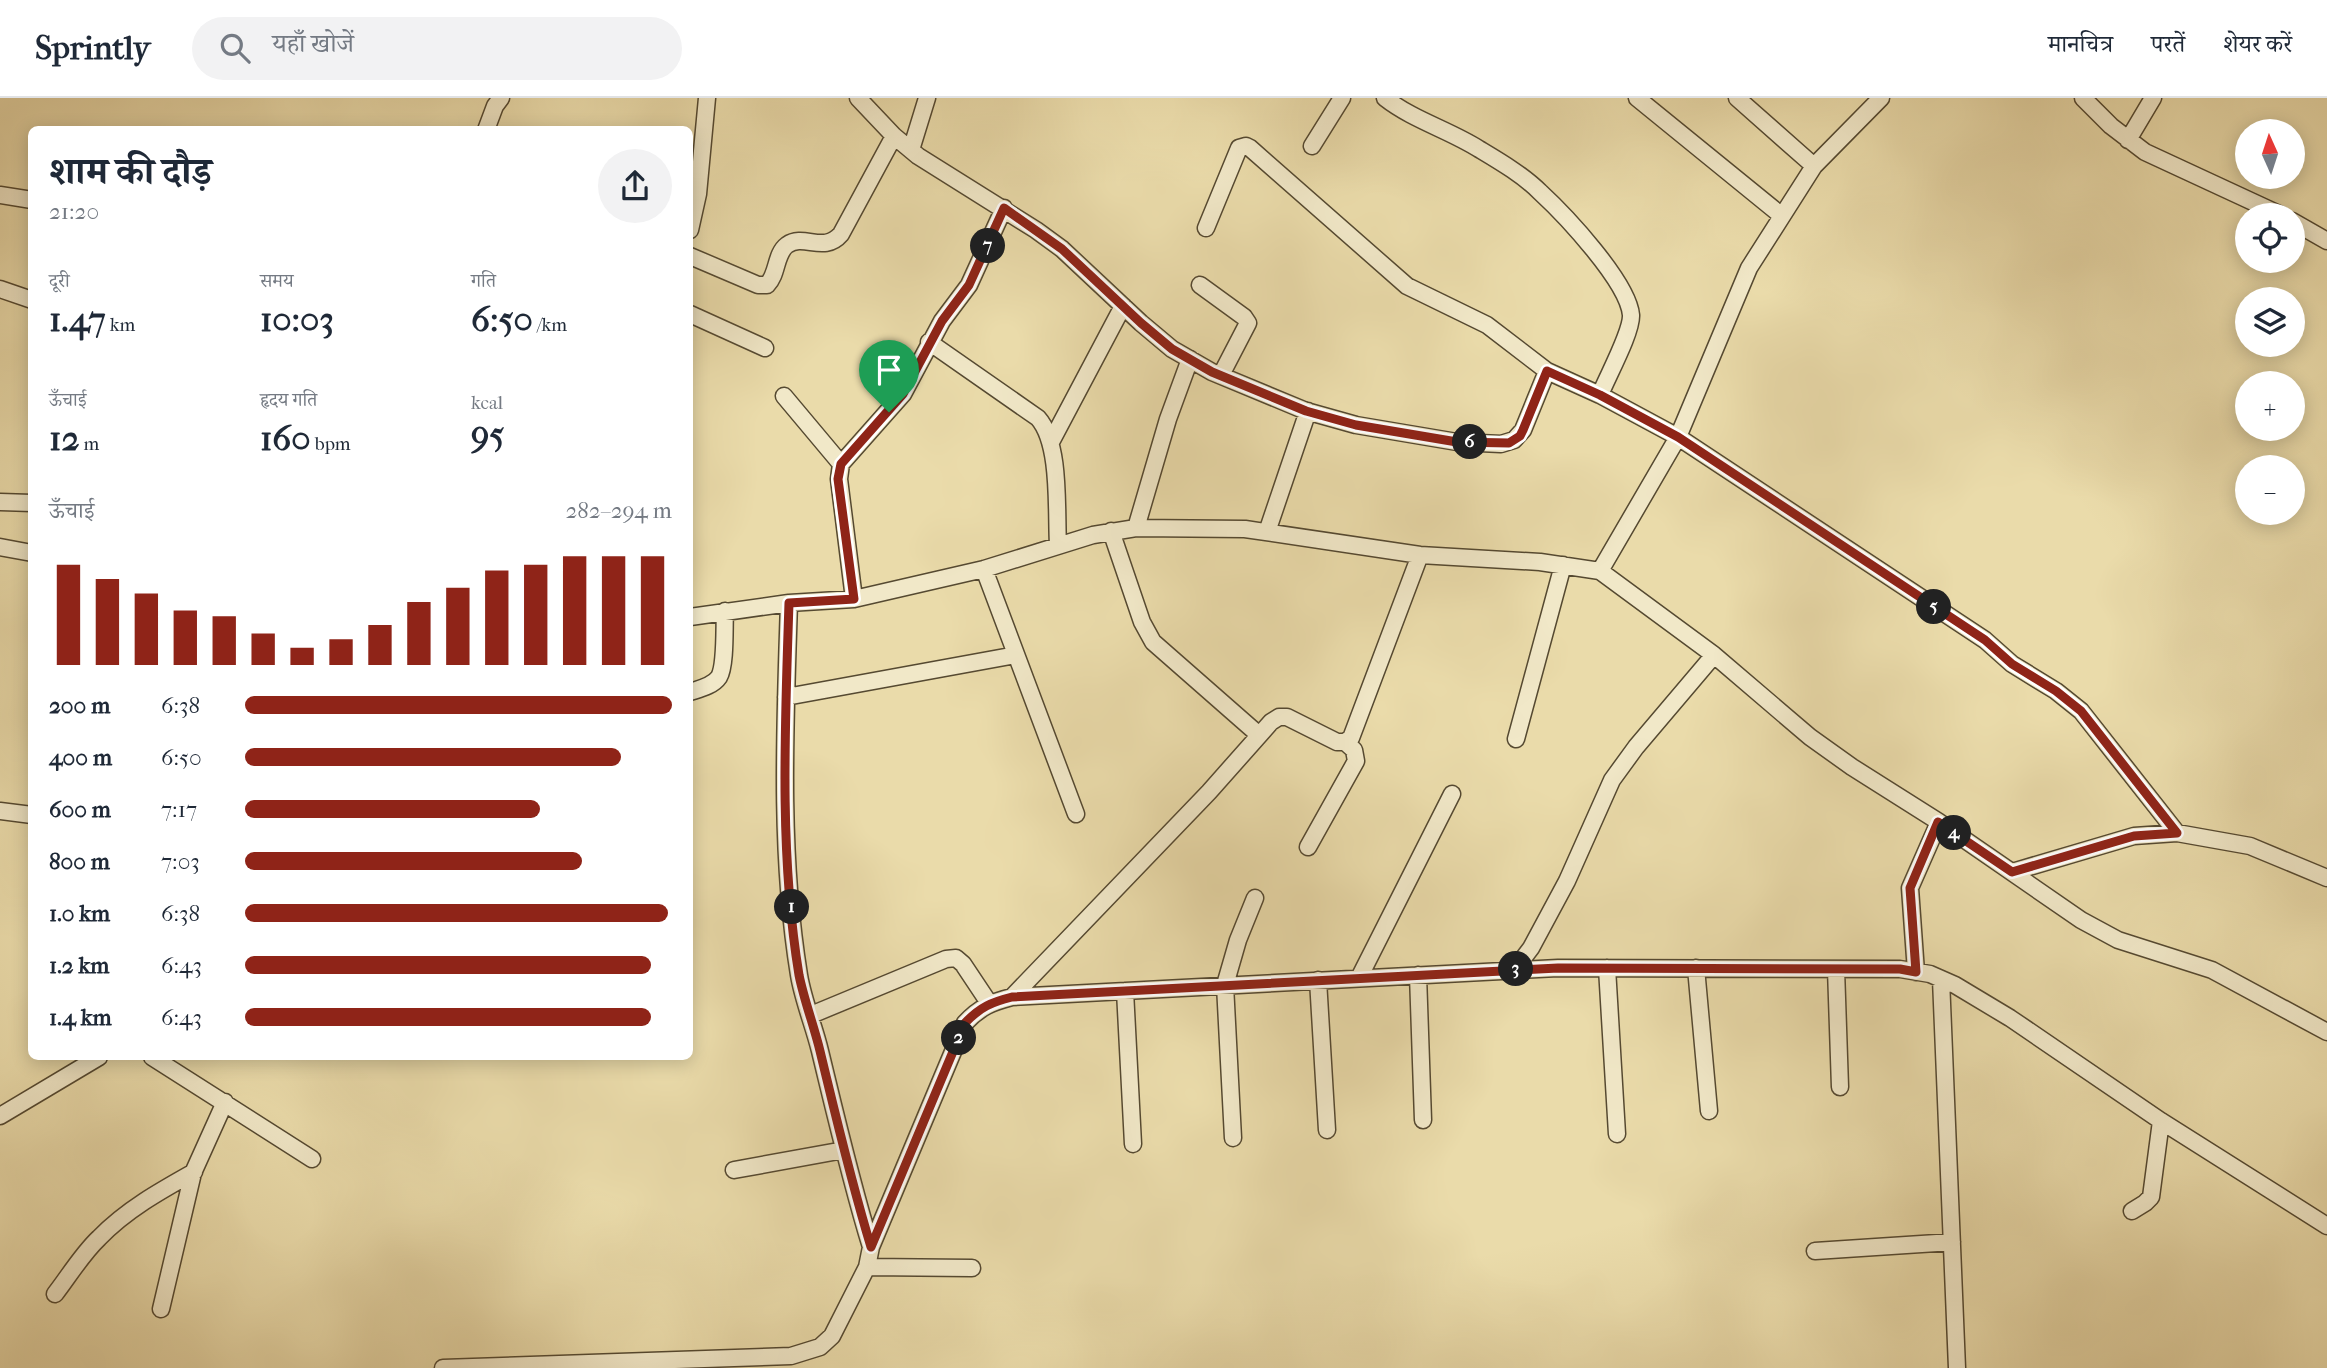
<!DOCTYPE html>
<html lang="hi">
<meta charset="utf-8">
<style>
:root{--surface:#fff;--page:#f2f2f3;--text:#1f2937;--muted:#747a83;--line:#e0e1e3;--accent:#8f2418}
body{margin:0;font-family:"IM FELL French Canon","Noto Serif Devanagari",serif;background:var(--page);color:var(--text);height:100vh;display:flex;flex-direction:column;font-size:26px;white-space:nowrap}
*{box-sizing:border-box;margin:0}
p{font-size:23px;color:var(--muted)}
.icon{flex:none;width:38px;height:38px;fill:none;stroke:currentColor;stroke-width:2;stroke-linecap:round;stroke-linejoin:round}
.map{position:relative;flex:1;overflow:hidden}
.drawer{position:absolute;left:28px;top:28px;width:665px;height:934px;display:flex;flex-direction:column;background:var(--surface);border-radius:10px;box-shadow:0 4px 18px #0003}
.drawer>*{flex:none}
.needle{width:46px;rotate:357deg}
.buttons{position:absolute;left:2235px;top:21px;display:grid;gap:14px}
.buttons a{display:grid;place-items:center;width:70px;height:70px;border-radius:50%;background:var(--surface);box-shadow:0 4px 18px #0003;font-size:35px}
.pin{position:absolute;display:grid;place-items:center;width:60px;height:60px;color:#fff;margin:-72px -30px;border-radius:50% 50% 50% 0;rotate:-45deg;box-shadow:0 0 7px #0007}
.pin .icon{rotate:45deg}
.km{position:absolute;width:35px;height:35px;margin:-18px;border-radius:50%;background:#222;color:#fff;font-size:19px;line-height:35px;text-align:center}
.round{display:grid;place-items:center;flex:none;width:74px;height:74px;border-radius:37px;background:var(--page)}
.summary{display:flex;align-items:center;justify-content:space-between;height:119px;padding:0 21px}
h1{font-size:38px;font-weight:700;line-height:52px}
.stats{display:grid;grid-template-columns:repeat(3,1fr);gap:10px;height:119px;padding:7px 21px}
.stats div{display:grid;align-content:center}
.stats b{font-size:35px;font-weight:700}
.stats small{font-size:19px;font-weight:400}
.stats p{font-size:19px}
.chart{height:196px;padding:14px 21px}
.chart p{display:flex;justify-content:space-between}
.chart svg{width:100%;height:126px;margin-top:7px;stroke:var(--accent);stroke-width:6}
ul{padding:0 21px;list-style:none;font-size:23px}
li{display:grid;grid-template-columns:112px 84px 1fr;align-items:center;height:52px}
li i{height:18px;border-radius:9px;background:var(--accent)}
header{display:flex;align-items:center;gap:42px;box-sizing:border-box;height:98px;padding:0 35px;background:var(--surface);border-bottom:2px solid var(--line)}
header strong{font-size:33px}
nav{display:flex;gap:38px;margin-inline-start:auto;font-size:24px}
.search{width:490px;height:63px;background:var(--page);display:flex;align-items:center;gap:18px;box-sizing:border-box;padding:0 24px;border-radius:38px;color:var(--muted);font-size:26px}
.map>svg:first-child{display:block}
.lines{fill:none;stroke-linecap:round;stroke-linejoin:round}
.street-casing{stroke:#554931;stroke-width:19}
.street{stroke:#f1e8c8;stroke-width:16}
.route-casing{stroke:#fff;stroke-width:14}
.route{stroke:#8f2418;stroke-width:9}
</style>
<header>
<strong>Sprintly</strong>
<div class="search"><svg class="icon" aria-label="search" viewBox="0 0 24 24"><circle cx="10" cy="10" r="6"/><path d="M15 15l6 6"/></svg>यहाँ खोजें</div>
<nav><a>मानचित्र</a><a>परतें</a><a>शेयर करें</a></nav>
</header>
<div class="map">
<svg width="2327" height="1270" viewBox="0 0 2327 1270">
<rect width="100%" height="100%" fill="#eadbaa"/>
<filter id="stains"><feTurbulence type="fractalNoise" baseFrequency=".00286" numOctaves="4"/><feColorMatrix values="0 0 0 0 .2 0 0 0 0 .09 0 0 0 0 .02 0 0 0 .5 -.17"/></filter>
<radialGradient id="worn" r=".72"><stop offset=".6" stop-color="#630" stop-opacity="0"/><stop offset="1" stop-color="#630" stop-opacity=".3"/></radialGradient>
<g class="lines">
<defs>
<path id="street" d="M858 0 894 38 918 58 1036 132 1062 151 1141 225 1172 251 1212 274 1306 313 1356 327 1457 344 1501 346 1514 342 1523 332 1547 273
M1385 0C1413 22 1449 32 1479 51 1499 63 1523 77 1540 94 1565 117 1628 184 1631 217 1632 234 1607 279 1600 297
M1637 0 1782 118
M1737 0 1814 68
M2083 0 2111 28 2145 54 2281 117
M486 32 495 8 501 0
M2128 42 2153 0
M1312 48 1342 0
M911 52 927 0
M0 97 32 102
M2292 123 2327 143
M1206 130 1239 50 1246 48 1250 50 1407 188 1487 227 1547 273 1600 297 1678 339 1985 542 2012 566 2056 593 2081 613 2177 735
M690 132 698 96 707 0
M690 158 758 187H767C778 176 775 156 787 147 804 135 824 156 841 136L894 38
M1200 187 1244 219 1248 225 1221 277
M0 191 32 202
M690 216 765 250
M929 244 1038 320C1061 346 1056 412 1058 447
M784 298 841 366
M1051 344 1123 208
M0 404 32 405
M1136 430 1168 321 1190 261
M1111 433 1142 524 1153 544 1259 637
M1267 434 1308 313
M0 449 32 455
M984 471 1076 716
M1600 473 1678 339 1749 170 1814 68 1881 0
M854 501 839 381 841 366 903 296 942 223 969 187 1004 110
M789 505C785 628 779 755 799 877 803 902 814 928 820 953 836 1019 851 1084 871 1149
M690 519 789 505 854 501 984 471 1093 437 1136 430 1245 431 1420 457 1540 464 1600 473 1714 557 1810 639 1852 669 1939 724 2081 822 2118 842 2212 872 2327 934
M690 594C699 591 713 588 719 579 726 567 724 528 725 513
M786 599 1016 557
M1516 641 1563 467
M0 713 32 717
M1308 749 1356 663 1354 652 1345 644
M2012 774 2134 738 2177 735 2250 748 2327 780
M1607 870 1617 1036
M1696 870 1709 1013
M1515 871 1531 850 1567 783 1612 682 1636 649 1714 557
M1836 871 1840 989
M1916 874 1910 790 1939 724
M1418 877 1423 1022
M1359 880 1452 696
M1941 881 1957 1270
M1318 882 1327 1032
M1125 893 1133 1046
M1012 899 1209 694 1271 624 1279 619H1287L1337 644H1345L1351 640 1420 457
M811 917 946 861 956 860 963 866 989 905
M152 959 312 1061
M0 1018 99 959
M1233 1040 1225 887 1238 842 1255 800
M734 1072 844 1052
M2132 1113 2145 1105 2151 1099 2161 1023
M1815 1153 1952 1144
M867 1169 972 1170
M55 1196C69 1178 82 1156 99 1140 126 1112 160 1093 194 1074
M161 1211 193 1075 225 1004
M443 1270 791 1258 820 1249 832 1238 867 1169 871 1149 965 925C980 909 992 904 1012 899L1558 870 1900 871 1930 876 1955 887 2010 920 2161 1023 2327 1128"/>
</defs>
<use href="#street" class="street-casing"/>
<use href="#street" class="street"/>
</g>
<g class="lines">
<defs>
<path id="route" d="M1004 110 1062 151 1141 225 1172 251 1212 274 1306 313 1356 327 1457 344 1509 345 1520 338 1523 332 1547 273 1600 297 1678 339 1985 542 2012 566 2056 593 2081 613 2177 735 2134 738 2012 774 1938 724 1910 790 1916 874 1900 871 1558 870 1012 899C992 904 980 909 965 925L871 1149C851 1084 836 1019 820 953 814 928 804 902 799 877 779 756 785 627 789 505L854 501 838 381 841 366 903 296 942 223 969 187Z"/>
</defs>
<use href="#route" class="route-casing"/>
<use href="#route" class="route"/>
</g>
<rect width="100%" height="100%" filter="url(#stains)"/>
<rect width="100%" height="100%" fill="url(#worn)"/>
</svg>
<div class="buttons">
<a><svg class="needle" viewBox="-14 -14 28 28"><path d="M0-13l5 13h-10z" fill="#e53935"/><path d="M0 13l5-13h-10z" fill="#747a83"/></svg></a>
<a><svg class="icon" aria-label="locate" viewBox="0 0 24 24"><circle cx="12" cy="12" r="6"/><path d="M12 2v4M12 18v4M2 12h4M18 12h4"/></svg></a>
<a><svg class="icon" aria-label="layers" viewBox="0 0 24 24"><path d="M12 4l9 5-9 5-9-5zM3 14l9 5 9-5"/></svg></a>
<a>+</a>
<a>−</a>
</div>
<div class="pin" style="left:889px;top:314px;background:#1e9e55"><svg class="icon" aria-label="arrive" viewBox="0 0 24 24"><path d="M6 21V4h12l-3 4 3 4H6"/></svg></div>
<b class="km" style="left:792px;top:809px">1</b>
<b class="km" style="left:959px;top:940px">2</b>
<b class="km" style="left:1516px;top:871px">3</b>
<b class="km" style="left:1954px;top:735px">4</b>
<b class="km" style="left:1934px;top:509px">5</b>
<b class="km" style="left:1470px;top:344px">6</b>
<b class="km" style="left:988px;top:148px">7</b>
<section class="drawer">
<div class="summary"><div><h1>शाम की दौड़</h1><p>21:20</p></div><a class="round"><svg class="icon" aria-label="share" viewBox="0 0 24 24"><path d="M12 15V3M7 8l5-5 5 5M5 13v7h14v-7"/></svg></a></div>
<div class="stats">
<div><p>दूरी</p><b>1.47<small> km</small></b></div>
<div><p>समय</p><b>10:03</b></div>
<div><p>गति</p><b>6:50<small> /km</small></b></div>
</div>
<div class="stats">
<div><p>ऊँचाई</p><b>12<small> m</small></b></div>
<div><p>हृदय गति</p><b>160<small> bpm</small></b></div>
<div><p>kcal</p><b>95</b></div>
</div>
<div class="chart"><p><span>ऊँचाई</span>282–294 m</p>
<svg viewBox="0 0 160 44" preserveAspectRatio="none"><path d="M5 44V9M15 44V14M25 44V19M35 44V25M45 44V27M55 44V33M65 44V38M75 44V35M85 44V30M95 44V22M105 44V17M115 44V11M125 44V9M135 44V6M145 44V6M155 44V6"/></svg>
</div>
<ul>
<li><b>200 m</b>6:38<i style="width:100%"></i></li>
<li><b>400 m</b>6:50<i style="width:88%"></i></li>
<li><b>600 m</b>7:17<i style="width:69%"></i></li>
<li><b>800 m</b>7:03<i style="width:79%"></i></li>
<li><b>1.0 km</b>6:38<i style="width:99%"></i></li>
<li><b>1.2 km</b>6:43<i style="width:95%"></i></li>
<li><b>1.4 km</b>6:43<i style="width:95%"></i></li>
</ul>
</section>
</div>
